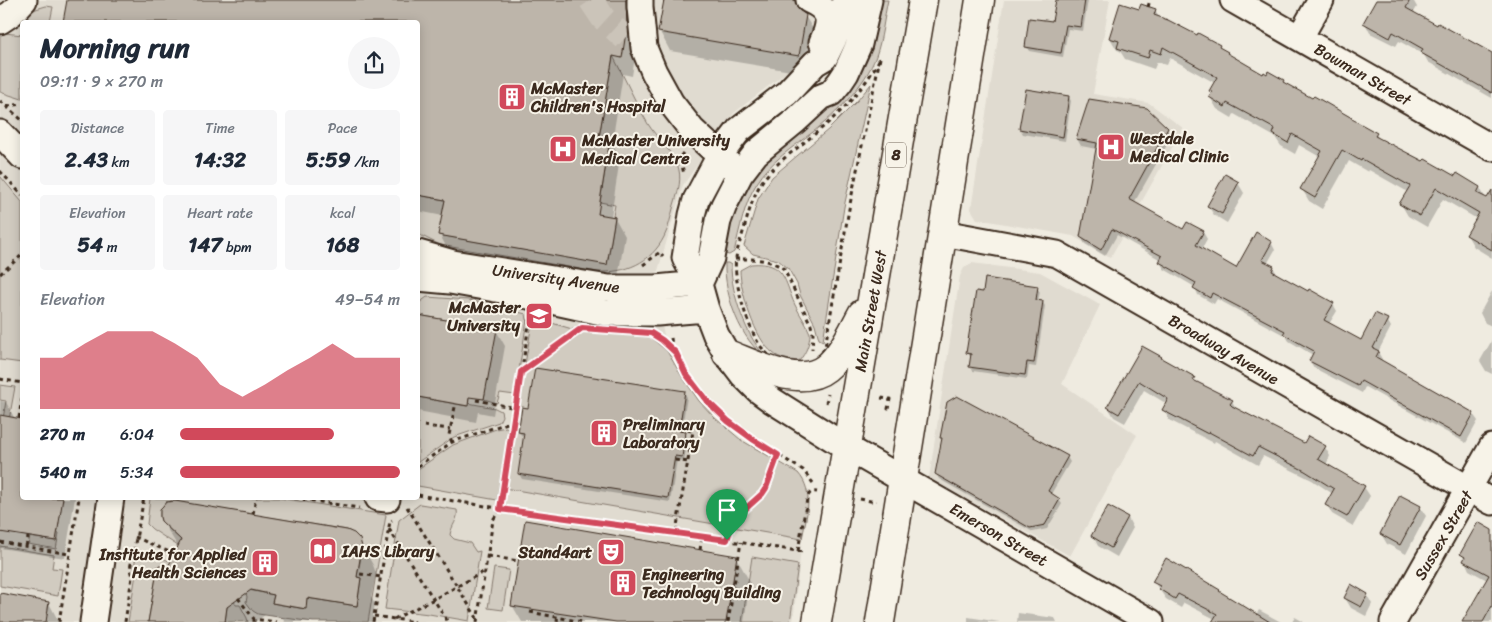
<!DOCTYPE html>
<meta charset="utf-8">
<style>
:root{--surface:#fff;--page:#f6f6f7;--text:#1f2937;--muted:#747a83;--accent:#d1495b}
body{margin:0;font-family:Sriracha,sans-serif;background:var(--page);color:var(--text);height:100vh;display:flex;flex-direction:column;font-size:19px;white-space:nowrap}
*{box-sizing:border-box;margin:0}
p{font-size:16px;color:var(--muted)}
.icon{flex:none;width:28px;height:28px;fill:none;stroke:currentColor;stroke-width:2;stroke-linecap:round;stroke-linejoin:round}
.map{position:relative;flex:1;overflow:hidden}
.panel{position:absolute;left:20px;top:20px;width:400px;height:480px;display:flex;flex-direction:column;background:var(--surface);border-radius:5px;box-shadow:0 2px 12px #0003}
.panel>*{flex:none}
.pin{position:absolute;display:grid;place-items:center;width:42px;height:42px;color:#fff;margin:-51px -21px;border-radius:50% 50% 50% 0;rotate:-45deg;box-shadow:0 0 5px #0007}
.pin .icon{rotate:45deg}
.round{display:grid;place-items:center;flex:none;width:52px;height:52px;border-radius:26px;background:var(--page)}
.overview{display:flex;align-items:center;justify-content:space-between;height:85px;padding:0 20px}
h1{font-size:28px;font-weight:700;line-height:38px}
.figures{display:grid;grid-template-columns:repeat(3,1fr);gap:8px;height:85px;padding:5px 20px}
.figures div{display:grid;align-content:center;border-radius:5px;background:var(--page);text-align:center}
.figures b{font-size:21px;font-weight:700}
.figures small{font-size:14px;font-weight:400}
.figures p{font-size:14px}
.chart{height:140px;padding:10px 20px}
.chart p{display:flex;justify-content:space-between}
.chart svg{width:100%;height:90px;margin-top:5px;fill:var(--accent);opacity:.7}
ul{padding:0 20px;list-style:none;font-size:16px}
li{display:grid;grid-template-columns:80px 60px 1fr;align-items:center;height:38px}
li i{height:12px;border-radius:6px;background:var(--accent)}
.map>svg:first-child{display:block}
.built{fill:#e0dbd0;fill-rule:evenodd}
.green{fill:#d1cbc0;stroke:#867a6f}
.shadow{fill:#0003}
.building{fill:#bdb5aa;stroke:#3b2a1e}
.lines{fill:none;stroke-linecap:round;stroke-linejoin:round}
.minor-tunnel{stroke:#cbc4b9;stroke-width:25;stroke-dasharray:25 12;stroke-linecap:butt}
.minor-casing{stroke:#3b2a1e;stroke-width:29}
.major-casing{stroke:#3b2a1e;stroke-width:31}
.path{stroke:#3b2a1e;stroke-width:3;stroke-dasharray:4 4;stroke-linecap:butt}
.minor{stroke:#f7f3e8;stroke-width:25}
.major{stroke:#f7f3e8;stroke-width:28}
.path-bridge{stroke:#3b2a1e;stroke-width:3;stroke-dasharray:4 4;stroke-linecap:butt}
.route-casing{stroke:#fff;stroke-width:10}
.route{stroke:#d1495b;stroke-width:6}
.labels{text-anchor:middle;stroke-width:4;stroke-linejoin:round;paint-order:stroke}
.shield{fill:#f7f3e8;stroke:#73665b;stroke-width:1}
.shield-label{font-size:15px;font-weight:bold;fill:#3b2a1e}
.street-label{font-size:16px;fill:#3b2a1e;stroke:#f7f3e8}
.poi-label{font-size:16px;font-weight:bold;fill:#3b2a1e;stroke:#f7f3e8;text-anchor:start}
</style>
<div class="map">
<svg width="1492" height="622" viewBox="0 0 1492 622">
<rect width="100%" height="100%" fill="#efebe0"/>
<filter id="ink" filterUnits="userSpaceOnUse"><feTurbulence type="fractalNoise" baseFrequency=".02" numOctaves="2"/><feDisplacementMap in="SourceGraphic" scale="10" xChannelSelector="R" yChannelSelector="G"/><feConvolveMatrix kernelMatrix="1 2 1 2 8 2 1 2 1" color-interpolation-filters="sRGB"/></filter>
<g filter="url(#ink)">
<path class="built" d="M0 0H827L814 40 789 70 734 113 683 185 657 274 658 301 663 331 672 358 681 375 699 401 715 418 741 440 798 473 804 480 809 498 802 539 793 622H0ZM22 22H418V498H22Z
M1004 0H1110L1093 94 1149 103 1183 128 1110 258 1073 236 977 219 971 209Z
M972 263 1040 272 1100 305 1062 384 1137 435 1070 556 929 478 960 276 964 268Z"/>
<path class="green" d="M874 0H888C884 17 882 40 876 56 866 84 836 114 813 132 793 147 770 162 757 183 744 203 740 229 734 252L729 255 725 254 730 221 742 192 762 163 822 114 837 97Z
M46 6 53 7 50 22H28L24 15 36 9Z
M5 33 22 35V99L0 92V35Z
M613 56C625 78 635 102 648 124 656 137 670 149 677 164 683 177 678 192 674 205 671 215 669 228 664 237 651 263 625 273 598 272L440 245 418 234V195L445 200 439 235 607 264 615 217 613 216 615 205 600 202 610 139 599 137Z
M871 84 844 207 823 341 819 339 815 324 800 295 797 284 788 268 778 260 753 254 744 246 758 199 772 177 829 129 857 101Z
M0 176 22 202V363L0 360Z
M725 263H728L731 265C731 294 747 339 767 358 740 341 724 294 725 263Z
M751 264C786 261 784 281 795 305 800 315 806 323 810 333 810 343 806 353 799 361 789 360 780 359 773 353 755 340 740 291 740 270Z
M427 297 469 300 526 314 527 320 515 395 500 393 497 403 484 399 496 329 418 315 419 303Z
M535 318 572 329 650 337 667 351 681 375 699 401 715 418 741 440 798 473C815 492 806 517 802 539L504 488 532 323Z
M0 385 15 387 9 420 3 419 6 401 0 400Z
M418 397 467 406 468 403 495 408 501 411 502 416 499 422 454 437 418 462Z
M506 427 509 429V433L497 500 418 486V469L453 445 496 429Z
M150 498H279L386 515 368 622H313L258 614 253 611 246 602 247 597 246 593 249 590 274 595 272 603 305 609 307 598 357 606 361 578 357 577C360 558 369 540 347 530L171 501C161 504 158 512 161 521L182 541 178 546 152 529 147 524Z
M420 504 457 510C459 519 451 526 450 535L454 539 470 543 476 552 480 551 469 621 429 614 385 609 399 520Z
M57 532 59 533 56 549 28 544 30 537 55 541Z
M0 546 54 555 52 568 62 569 58 596 0 586Z
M141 554H144L171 561 170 567 158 566 148 622H128L136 574 134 570 135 561Z
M752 557 798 565 790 622H742Z
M494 568 509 570 503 610 488 608Z
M234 601 236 605H240L247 618 248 622H225L227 607Z"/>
<path class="shadow" d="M68 0H636L637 45 632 76 623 74 612 143 620 158 611 217 615 218 625 236 617 283 450 254 440 235 443 216 418 211V22H67L65 17Z
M665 0H822L811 6 805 16 816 34 809 74 670 51 660 32Z
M1057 0H1088L1083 31 1068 29 1063 57 1029 51 1026 46 1053 23Z
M1377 0H1413L1417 7 1413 14 1492 56V98L1428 62 1424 55 1399 41 1396 46 1370 33 1365 23Z
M1155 10 1160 18 1219 46 1222 50 1264 75 1283 81 1285 85 1376 134 1379 139 1480 188 1486 199 1492 203V258L1474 247 1467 235 1477 219 1443 199 1427 227 1408 216 1401 204 1408 192 1369 170 1368 172 1349 161 1322 209 1309 201 1302 189 1320 157 1299 145 1295 154 1281 146 1275 137 1234 114 1232 118 1217 109 1210 97 1213 94 1211 91 1215 83 1170 58 1167 65 1157 62 1154 69 1125 59 1120 51 1117 50 1110 38 1140 11Z
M1069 97 1071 101 1065 141 1023 134 1020 129Z
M1147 110 1167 129 1172 136 1134 203 1183 231 1203 232 1207 239 1201 250 1237 269 1271 242 1275 250 1267 264 1273 267 1277 274 1308 292 1333 304 1337 311 1329 324 1361 342 1387 320 1391 327 1378 352 1382 359 1381 361 1473 414 1478 421 1466 443 1365 387 1362 393 1314 368 1310 361 1313 355 1289 341 1286 336 1217 299 1214 304 1198 295 1195 287 1164 269 1160 262 1161 260 1117 235 1105 256 1085 244 1081 237 1097 149 1081 146 1077 139Z
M1238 183 1244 193 1227 223 1214 215 1208 206Z
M1037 288 1040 292 1038 301 1043 302 1045 306 1036 367 1029 366 1027 379 973 371 970 366 971 358 968 353 984 293Z
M1492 291V326L1485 323 1480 313Z
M418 316 496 330 505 346 493 415 478 412 476 422 418 411Z
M1492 340V374L1486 371 1480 361Z
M1162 361 1194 378 1196 383 1232 401 1237 410 1304 445 1325 447 1330 456 1326 465 1364 487 1370 496 1353 526 1332 514 1327 505 1333 494 1312 480 1263 456 1258 465 1215 441 1214 443 1169 420 1164 410 1167 404 1144 390 1125 423 1114 417 1108 407Z
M684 392 687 397 681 433H685L688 438 684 461 677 460 670 502 522 479 519 474 525 437 522 436 519 432 529 409Z
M0 401 6 402 15 419 22 420V498H75L65 558 0 548Z
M941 438 1067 457 1070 462 1051 494 1059 500 1062 504 1047 529 1033 532 939 479 936 474 943 441Z
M1108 507 1128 518 1133 528 1117 557 1098 546 1093 536Z
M1420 507 1426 516 1406 554 1387 544 1381 534Z
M162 521 359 540 373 565 376 573 371 597 375 604 372 622H285L282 618 265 615 255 622H150L169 569 179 548Z
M1492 531V622H1467L1487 580 1469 570 1462 554Z
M736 557 750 582 744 622H522L512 605Z
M1154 582 1219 591 1221 593 1256 615 1259 610 1281 622H1215V619L1184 603 1181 608 1166 599Z
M0 595 49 603 59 622H0Z
M1367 595 1372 604 1366 616 1351 608 1345 598Z
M1018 613 1055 618 1057 622H1017Z
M968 617 1000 622H968Z
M1295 617 1304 622H1292Z"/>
<path class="building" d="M67 0H626L627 26 622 58 613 56 599 137 610 139 598 214 615 217 607 265 438 235 445 200 418 195V22H63Z
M664 0H795L797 8 806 15 799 56 658 32Z
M1056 0H1085L1081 27 1066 25 1061 53 1025 47 1029 18 1052 21Z
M1376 0H1410L1406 8 1437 25 1438 23 1492 53V93L1421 53 1423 49 1393 32 1390 38 1363 23Z
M1120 3 1139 9 1141 4 1156 9 1154 15 1168 20 1197 35 1198 33 1220 45 1219 47 1228 52 1227 53 1263 74 1264 72 1267 74 1268 71 1284 80 1283 82 1312 98 1314 96 1352 118V119L1377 133 1375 136 1423 161 1425 159 1455 176 1457 173 1480 187 1477 193 1487 198 1492 190V250L1466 235 1479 213 1436 188 1420 216 1399 204 1410 186 1362 159 1361 161 1342 150 1315 198 1300 189 1322 151 1292 134 1288 143 1273 134 1275 129 1227 103 1225 107 1209 97 1212 92 1209 91 1217 77 1163 47 1161 54 1150 50 1148 58 1117 48 1119 41 1109 38Z
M1026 89 1069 96 1063 137 1019 129Z
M1089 99 1147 108 1168 128 1129 199 1183 229 1187 222 1204 231 1196 245 1236 268 1256 232 1272 242 1262 260 1274 266 1272 271 1308 291 1309 289 1334 303 1324 320 1361 340 1375 313 1388 319 1373 348 1379 351 1376 357 1474 413 1461 437 1361 381 1358 386 1309 361 1314 351 1283 334 1285 331 1212 293 1210 298 1193 288 1196 283 1159 262 1162 256 1112 229 1101 250 1080 237 1097 143 1076 139Z
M1225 174 1239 182 1222 214 1207 206Z
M985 278 1038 286 1036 300 1043 301 1034 363 1027 362 1025 375 969 367 971 354 966 353 976 291 983 292Z
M418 315 497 329 484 399 469 397 468 406 418 397Z
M1142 346 1162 357 1161 358 1195 377 1193 380 1233 400 1230 404 1232 406 1304 443 1308 436 1326 446 1318 459 1365 486 1347 517 1325 505 1334 489 1305 471 1258 447 1253 456 1209 432 1208 434 1162 410 1168 399 1139 381 1119 414 1107 407Z
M535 368 685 391 679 431 686 432 682 457 675 456 668 498 518 474 524 433 518 432 520 420 522 407 528 408Z
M957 396 1068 456 1048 491 1060 499 1045 525 1030 528 935 474 942 438H940L947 402Z
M0 415 22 419V498H63L56 541 0 532Z
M1400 495 1421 506 1400 545 1380 534Z
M175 501 347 530 354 533 360 539 362 547 357 577 361 578 357 606 307 598 306 609 272 603 274 595 251 590 227 607 225 622H148L158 566 168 567 181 540 161 521 160 517V509L163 506 166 502Z
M1108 506 1128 517 1111 548 1091 536Z
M525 520 737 556 726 622H616L511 606Z
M1478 522 1492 530V606L1483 622H1462L1489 575 1463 561 1465 557 1460 554Z
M1166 558 1220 590 1219 591 1270 622H1212L1217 614 1178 594 1175 599 1159 589 1160 586 1152 582Z
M1351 584 1368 594 1361 607 1344 598Z
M0 593 49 602 46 622H0Z"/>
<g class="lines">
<path class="minor-tunnel" d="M591 0 603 18 625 38"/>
<defs>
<path id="minor" d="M640 0V7L644 48 654 72 671 103 692 130 732 167
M809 0C831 10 832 21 822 42
M845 0 839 28 825 57 815 63 787 93 739 130 720 155 696 200 692 215 685 258 699 284 706 309 716 335 727 354 743 375 758 390 773 401 846 447 1151 622
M1233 0 1492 148
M0 21 12 13 24 0
M1300 37 1321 0
M0 133 22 156
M943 233 1057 254 1492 502
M418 253 453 263 609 288H656L699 284
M418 278 450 281 501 290 606 313H657L706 309
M699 284 711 258 718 221 724 205 740 174 756 153 795 121 821 97 831 93 840 82 846 73 859 44 869 0
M378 498 387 499
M93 622 111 498
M1393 622 1492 447"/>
<path id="major" d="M727 354C754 364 800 389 826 368 842 355 852 332 862 314
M817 622 923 0
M880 622 980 0"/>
</defs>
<use href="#minor" class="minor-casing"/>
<use href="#major" class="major-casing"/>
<path class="path" d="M1148 7 1150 0
M880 58 849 209 825 347C820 357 812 363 802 364 786 367 771 360 762 348 749 333 732 278 736 258 737 249 741 239 744 229 749 212 753 195 763 180 776 163 795 150 811 137 839 115 864 90 880 58Z
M0 101 22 120
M7 106 22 104
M683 153 680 157 684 174
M0 171 22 195
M735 259C752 259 769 258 784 269L811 325 813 333 812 349
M643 265 660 252 663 256
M0 274 22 255
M655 336C678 349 674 353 685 374 690 382 698 390 705 398 724 422 752 439 778 455
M671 338 672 347
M522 372 579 330
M0 379 22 383
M881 398 890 399 888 409 890 411
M476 400 516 408
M826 403 828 394
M19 418 22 397
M514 419 520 420
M424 426 450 429
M452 442 449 435 455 407
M675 460 688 462
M418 466 452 442 513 421
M418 495C546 517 675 532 804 552
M295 498 359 508
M860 499 876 502
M407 507 477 618
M253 514 256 498
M389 529 448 622
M676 532 693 431 679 429
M135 537 174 554
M727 540 733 520 762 494 766 488 778 455 803 470 813 483
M0 542 69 554
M26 547 28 537
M700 550 702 536
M798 551 807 499C809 493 811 491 817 492
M488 556 518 561
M360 574 381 577
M238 598 254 619
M530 612 583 622
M374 616 415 622
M394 619 434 599 485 571
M59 622 79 498
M125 622 132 577 130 569 144 498
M254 622V619L276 622
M373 622 390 521 392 520
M477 622 493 520 500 509 530 318
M728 622 741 542"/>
<use href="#minor" class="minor"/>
<use href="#major" class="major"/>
<path class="path-bridge" d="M557 622 558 614"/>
</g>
</g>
<g class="lines" filter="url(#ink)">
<defs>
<path id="route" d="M582 328 651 333 662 340 676 353 686 374 706 400 728 421 754 440 778 455 766 488 762 494 733 520 727 540 500 509 521 372Z"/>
</defs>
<use href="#route" class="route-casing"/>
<use href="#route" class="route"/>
</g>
<defs>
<symbol id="building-square" viewBox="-11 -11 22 22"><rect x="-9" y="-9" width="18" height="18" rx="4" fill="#d1495b" stroke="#f7f3e8"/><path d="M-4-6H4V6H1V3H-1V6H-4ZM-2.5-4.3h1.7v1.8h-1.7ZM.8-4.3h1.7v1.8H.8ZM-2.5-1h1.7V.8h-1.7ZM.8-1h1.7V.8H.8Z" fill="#fff"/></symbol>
<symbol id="hospital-square" viewBox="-11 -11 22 22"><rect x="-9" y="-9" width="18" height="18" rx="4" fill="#d1495b" stroke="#f7f3e8"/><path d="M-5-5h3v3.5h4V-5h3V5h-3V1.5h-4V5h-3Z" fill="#fff"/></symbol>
<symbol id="university-square" viewBox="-11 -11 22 22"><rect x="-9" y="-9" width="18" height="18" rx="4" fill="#d1495b" stroke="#f7f3e8"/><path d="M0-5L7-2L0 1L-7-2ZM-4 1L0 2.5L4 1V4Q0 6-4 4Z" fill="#fff"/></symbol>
<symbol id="library-square" viewBox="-11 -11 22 22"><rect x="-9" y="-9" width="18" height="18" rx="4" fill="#d1495b" stroke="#f7f3e8"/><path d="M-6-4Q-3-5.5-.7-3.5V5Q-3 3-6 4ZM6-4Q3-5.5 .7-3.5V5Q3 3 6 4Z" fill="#fff"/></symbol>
<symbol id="theatre-square" viewBox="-11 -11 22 22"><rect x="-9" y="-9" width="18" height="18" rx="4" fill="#d1495b" stroke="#f7f3e8"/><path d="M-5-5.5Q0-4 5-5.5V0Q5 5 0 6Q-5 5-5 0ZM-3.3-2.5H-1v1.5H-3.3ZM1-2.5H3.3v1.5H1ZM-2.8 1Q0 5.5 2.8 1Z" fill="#fff"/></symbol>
</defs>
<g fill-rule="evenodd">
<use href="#building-square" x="496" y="81" width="32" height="32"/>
<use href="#hospital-square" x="1095" y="131" width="32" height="32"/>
<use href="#hospital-square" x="547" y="133" width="32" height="32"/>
<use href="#university-square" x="523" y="300" width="32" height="32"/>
<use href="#building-square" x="588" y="417" width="32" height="32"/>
<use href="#library-square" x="307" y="535" width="32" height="32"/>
<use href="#theatre-square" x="595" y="536" width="32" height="32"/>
<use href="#building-square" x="249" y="547" width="32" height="32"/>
<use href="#building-square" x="607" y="567" width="32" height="32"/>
</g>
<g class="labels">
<rect class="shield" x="886" y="142.5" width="20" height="25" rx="4"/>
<g class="shield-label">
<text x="896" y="160">8</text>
</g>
<g class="street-label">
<text transform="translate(1363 74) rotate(30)" y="6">Bowman Street</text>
<text transform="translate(556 278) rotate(8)" y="6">University Avenue</text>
<text transform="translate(870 311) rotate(-80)" y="6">Main Street West</text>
<text transform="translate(1224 349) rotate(30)" y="6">Broadway Avenue</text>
<text transform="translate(999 534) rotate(30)" y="6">Emerson Street</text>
<text transform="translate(1443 535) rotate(-60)" y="6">Sussex Street</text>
</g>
<g class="poi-label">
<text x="531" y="94">McMaster<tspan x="531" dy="18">Children's Hospital</tspan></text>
<text x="1130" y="144">Westdale<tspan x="1130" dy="18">Medical Clinic</tspan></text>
<text x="582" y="146">McMaster University<tspan x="582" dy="18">Medical Centre</tspan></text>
<text x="520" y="313" text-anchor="end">McMaster<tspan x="520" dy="18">University</tspan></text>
<text x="623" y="430">Preliminary<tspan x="623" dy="18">Laboratory</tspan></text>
<text x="342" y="557">IAHS Library</text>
<text x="592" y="558" text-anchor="end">Stand4art</text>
<text x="246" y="560" text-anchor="end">Institute for Applied<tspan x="246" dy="18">Health Sciences</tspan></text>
<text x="642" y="580">Engineering<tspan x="642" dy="18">Technology Building</tspan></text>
</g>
</g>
</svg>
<div class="pin" style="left:727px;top:540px;background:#1e9e55"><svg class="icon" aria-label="arrive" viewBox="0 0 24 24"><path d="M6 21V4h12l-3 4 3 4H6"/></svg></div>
<section class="panel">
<div class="overview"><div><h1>Morning run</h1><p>09:11 · 9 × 270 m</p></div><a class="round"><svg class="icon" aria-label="share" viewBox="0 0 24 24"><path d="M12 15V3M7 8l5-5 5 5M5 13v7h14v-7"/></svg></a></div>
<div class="figures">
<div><p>Distance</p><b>2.43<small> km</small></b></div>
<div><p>Time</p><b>14:32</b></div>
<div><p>Pace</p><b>5:59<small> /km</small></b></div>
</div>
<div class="figures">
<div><p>Elevation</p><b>54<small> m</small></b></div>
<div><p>Heart rate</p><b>147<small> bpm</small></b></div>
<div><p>kcal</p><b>168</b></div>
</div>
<div class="chart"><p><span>Elevation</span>49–54 m</p>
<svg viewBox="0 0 160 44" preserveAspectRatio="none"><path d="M0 44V19L10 19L20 12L30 6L40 6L50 6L60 12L70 19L80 32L90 38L100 32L110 25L120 19L130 12L140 19L150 19L160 19V44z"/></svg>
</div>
<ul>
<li><b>270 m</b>6:04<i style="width:70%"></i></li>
<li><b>540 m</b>5:34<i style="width:100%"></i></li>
</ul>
</section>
</div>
